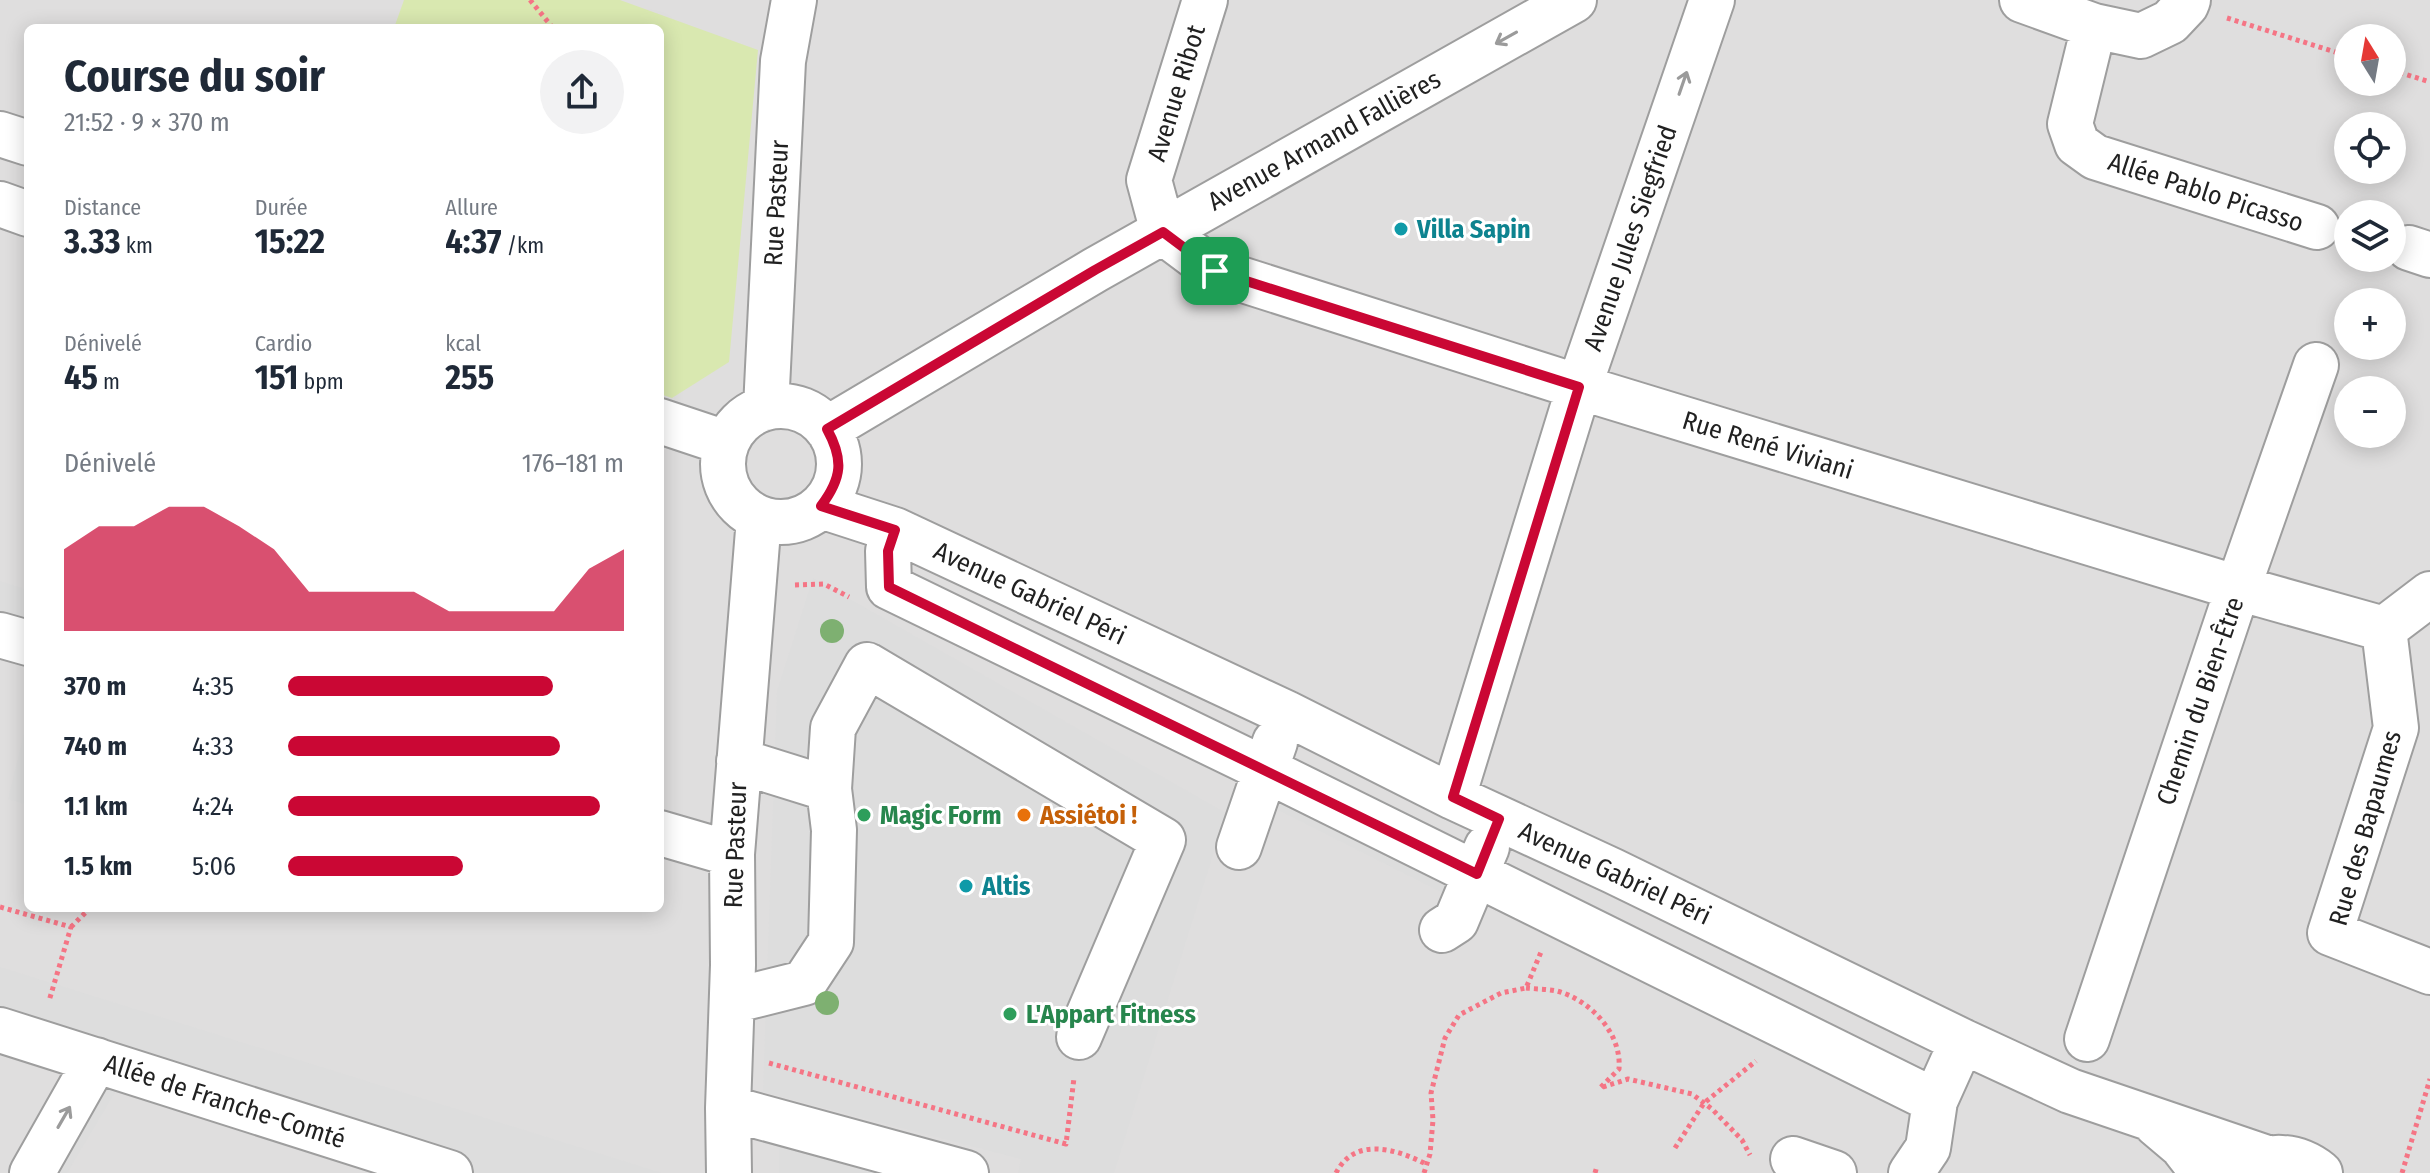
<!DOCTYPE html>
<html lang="fr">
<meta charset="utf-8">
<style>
:root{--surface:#fff;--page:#f2f2f3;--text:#1f2937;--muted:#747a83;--accent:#ca0734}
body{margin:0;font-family:"Fira Sans Condensed",sans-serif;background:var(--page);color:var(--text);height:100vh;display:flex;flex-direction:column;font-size:30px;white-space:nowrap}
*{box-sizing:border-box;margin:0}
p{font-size:26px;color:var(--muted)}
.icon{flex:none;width:44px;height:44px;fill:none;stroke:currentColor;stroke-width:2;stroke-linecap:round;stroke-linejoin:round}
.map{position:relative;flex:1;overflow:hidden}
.drawer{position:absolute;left:24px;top:24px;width:640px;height:888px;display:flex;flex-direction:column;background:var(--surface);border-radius:12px;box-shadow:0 4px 20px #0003}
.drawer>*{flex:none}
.needle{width:52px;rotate:349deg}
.buttons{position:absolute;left:2334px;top:24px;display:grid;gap:16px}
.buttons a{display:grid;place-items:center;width:72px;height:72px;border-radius:50%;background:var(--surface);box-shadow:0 4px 20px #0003;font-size:40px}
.pin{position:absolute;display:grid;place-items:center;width:68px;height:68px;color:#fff;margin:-34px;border-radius:16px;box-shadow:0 4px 12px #0006}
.round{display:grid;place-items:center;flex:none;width:84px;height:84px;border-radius:42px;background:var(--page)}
.headline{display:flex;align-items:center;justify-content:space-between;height:136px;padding:0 40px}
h1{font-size:44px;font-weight:700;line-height:60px}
.stats{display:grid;grid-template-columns:repeat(3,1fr);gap:12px;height:136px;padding:8px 40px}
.stats div{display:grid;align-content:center}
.stats b{font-size:34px;font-weight:700}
.stats small{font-size:22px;font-weight:400}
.stats p{font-size:22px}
.chart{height:224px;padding:16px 40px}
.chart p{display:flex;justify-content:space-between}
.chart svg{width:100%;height:144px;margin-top:8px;fill:var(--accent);opacity:.7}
ul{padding:0 40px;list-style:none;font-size:26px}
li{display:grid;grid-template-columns:128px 96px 1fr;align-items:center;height:60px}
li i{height:20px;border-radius:10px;background:var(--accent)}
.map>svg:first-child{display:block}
.residential{fill:#dfdede;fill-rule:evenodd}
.grass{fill:#d9e8b0}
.parking{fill:#ddd}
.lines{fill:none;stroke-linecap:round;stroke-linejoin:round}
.minor-casing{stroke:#9e9e9e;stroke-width:48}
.path{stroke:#f57585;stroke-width:5;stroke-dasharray:4 4;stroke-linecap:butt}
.minor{stroke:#fff;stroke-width:44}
.tree{fill:#7eb071}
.oneway{stroke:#9b9b9b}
.route-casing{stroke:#fff;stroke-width:16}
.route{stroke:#ca0734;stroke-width:10}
.culture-dot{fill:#0f9aa8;stroke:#fff;stroke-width:3}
.leisure-dot{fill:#2e9e5b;stroke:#fff;stroke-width:3}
.food-dot{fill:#e8710a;stroke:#fff;stroke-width:3}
.labels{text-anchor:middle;stroke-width:6;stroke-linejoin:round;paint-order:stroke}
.street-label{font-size:26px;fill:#212121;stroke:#fff}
.culture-label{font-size:26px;font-weight:bold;fill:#0d838f;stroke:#fff;text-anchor:start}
.leisure-label{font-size:26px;font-weight:bold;fill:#27864d;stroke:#fff;text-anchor:start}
.food-label{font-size:26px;font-weight:bold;fill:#c56008;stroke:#fff;text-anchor:start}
</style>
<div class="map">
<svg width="2430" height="1173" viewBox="0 0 2430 1173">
<rect width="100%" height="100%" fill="#f1ece8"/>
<path class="residential" d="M0 0H2430V1173H0ZM28 28H660V908H28ZM2348 38H2392V82H2348ZM2348 126H2392V170H2348ZM2348 214H2392V258H2348ZM2348 302H2392V346H2348ZM2348 390H2392V434H2348Z"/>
<path class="grass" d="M404 0H620L758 50 729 362 672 398 660 394V28H394Z"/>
<path class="parking" d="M813 578 1226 813 1114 1173H1018L1021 1159 763 1092 777 691Z
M0 581 28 590V644L0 635Z
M28 717V805L8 799Z
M1290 760 1469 846 1447 895 1274 808Z
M0 967 662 1173H450L128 1071 67 1173H32L96 1061 0 1035Z
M779 1146 883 1173H779Z"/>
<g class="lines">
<defs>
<path id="minor" d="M1205 0 1149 180 1163 232 1215 271 1579 387 2238 588 2384 629
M2022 0 2094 26 2141 36 2170 22 2186 5 2188 0
M2094 26 2070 124 2077 144 2095 157 2317 227
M0 134 28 143
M0 204 28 214
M2409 248 2430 255
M723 464a58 58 0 1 1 116 0a58 58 0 1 1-116 0Z
M766 408 783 61 794 0
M660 421 726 443
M827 429 1095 270 1574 0
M821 506 895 530 1286 713 1453 797 1613 871 1962 1041 2070 1091 2267 1158
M895 530 888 551 889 587 1266 770 1935 1101
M2384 629 2396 728 2330 933 2430 972
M2384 629 2430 594
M0 635 28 643
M829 789 833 728 867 665 1163 840 1079 1037
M1453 797 1579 387 1712 0
M660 833 732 854
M1239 847 1275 742
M1442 930 1456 921 1487 847
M732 1001 804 983 831 942 834 830 829 789 739 761
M0 1030 450 1173
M2087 1039 2238 588 2316 365
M728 1108 966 1173
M2156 1124 2182 1146 2203 1173
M1793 1159 1834 1173
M2241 1169C2268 1153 2296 1154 2320 1173
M32 1173 96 1060
M729 1173 728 1108 733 965 732 854 759 518
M1911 1173 1928 1148 1935 1101 1962 1041"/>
</defs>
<use href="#minor" class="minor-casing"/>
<path class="path" d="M530 0 553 28
M2227 18 2348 56
M2392 70 2430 82
M795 585 824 584 849 597
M0 907 71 927 49 1001
M71 927 90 908
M1526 988C1536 989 1547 989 1557 991 1590 1000 1622 1033 1619 1069L1600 1088 1628 1079 1692 1094 1712 1109 1742 1140 1750 1155
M769 1063 1066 1144 1074 1078
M1675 1148 1704 1103 1756 1061
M1336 1173C1355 1136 1396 1149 1426 1164
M1424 1173 1430 1154 1433 1120 1431 1093 1445 1038 1459 1015 1501 993 1526 988 1541 952
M1595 1173 1597 1166
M2402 1173 2430 1079"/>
<use href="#minor" class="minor"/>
</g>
<g class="tree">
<circle cx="832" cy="631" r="12"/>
<circle cx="827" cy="1003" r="12"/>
</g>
<defs><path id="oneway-shaft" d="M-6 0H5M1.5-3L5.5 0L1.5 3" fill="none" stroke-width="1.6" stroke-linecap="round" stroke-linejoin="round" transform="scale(2)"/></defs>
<g class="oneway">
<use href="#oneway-shaft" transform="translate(1506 38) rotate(151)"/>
<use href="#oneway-shaft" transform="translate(1683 83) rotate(-71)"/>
<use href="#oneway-shaft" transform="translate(64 1117) rotate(-60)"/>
</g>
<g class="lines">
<defs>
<path id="route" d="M1163 232 1215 271 1579 387 1453 797 1499 819 1477 874 889 587 888 551 895 530 821 506C842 478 844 460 827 429L1095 270Z"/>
</defs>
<use href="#route" class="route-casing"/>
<use href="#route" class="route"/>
</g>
<g class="culture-dot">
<circle cx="1401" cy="229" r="8"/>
<circle cx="966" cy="886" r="8"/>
</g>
<g class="leisure-dot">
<circle cx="864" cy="815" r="8"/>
<circle cx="1010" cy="1014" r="8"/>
</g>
<circle class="food-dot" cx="1024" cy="815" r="8"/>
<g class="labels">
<g class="street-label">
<text transform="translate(1176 93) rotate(-73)" y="9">Avenue Ribot</text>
<text transform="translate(1324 140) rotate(-29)" y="9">Avenue Armand Fallières</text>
<text transform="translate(2206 192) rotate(18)" y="9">Allée Pablo Picasso</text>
<text transform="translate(776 203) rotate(-87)" y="9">Rue Pasteur</text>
<text transform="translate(1630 238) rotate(-71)" y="9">Avenue Jules Siegfried</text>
<text transform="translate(1768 445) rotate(17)" y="9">Rue René Viviani</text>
<text transform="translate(1030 593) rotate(25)" y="9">Avenue Gabriel Péri</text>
<text transform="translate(2200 701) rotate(-71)" y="9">Chemin du Bien-Être</text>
<text transform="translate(2365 828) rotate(-74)" y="9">Rue des Bapaumes</text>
<text transform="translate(735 845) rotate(-88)" y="9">Rue Pasteur</text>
<text transform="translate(1615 873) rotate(25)" y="9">Avenue Gabriel Péri</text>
<text transform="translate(225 1101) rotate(18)" y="9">Allée de Franche-Comté</text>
</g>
<g class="culture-label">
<text x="1417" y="238">Villa Sapin</text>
<text x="982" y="895">Altis</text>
</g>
<g class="leisure-label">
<text x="880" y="824">Magic Form</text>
<text x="1026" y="1023">L'Appart Fitness</text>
</g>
<g class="food-label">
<text x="1040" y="824">Assiétoi !</text>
</g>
</g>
</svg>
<div class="buttons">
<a><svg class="needle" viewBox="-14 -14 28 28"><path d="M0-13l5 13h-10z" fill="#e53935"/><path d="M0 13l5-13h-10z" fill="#747a83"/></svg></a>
<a><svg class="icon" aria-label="locate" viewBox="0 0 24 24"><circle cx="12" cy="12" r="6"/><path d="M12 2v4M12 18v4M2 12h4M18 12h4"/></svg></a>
<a><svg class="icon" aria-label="layers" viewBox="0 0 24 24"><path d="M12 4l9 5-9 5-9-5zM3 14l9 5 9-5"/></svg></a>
<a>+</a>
<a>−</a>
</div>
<div class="pin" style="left:1215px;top:271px;background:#1e9e55"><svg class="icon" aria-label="arrive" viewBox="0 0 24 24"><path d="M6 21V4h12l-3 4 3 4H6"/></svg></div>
<section class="drawer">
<div class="headline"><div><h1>Course du soir</h1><p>21:52 · 9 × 370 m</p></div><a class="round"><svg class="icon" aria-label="share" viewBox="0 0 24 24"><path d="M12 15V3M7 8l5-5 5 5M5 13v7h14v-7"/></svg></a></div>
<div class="stats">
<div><p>Distance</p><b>3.33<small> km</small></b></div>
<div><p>Durée</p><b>15:22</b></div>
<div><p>Allure</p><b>4:37<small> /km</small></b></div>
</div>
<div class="stats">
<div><p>Dénivelé</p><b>45<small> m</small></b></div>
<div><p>Cardio</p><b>151<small> bpm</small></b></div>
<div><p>kcal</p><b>255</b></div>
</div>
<div class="chart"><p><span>Dénivelé</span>176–181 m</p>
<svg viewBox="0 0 160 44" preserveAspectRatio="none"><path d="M0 44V19L10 12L20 12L30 6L40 6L50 12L60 19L70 32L80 32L90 32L100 32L110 38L120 38L130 38L140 38L150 25L160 19V44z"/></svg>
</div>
<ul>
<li><b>370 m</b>4:35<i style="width:79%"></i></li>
<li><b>740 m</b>4:33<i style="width:81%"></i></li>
<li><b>1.1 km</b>4:24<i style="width:93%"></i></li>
<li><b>1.5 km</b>5:06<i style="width:52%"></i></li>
</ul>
</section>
</div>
